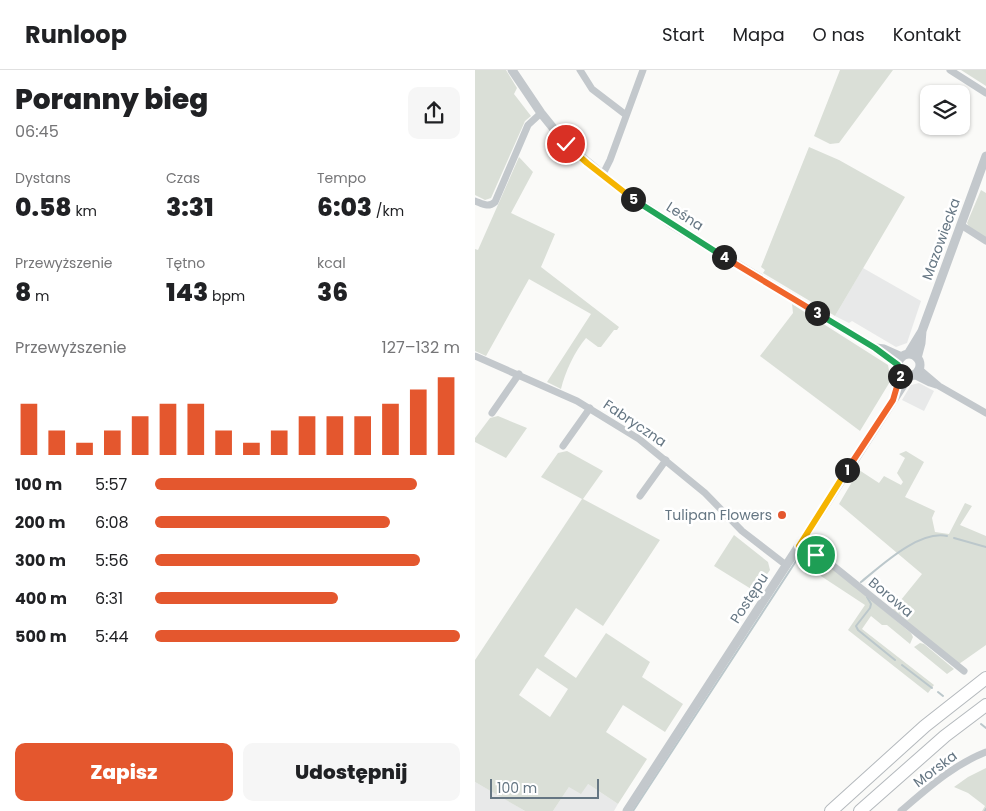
<!DOCTYPE html>
<html lang="pl">
<meta charset="utf-8">
<style>
:root{--surface:#fff;--page:#f6f6f6;--text:#202124;--muted:#757577;--line:#e0e0e0;--accent:#e4572e}
body{margin:0;font-family:Poppins,sans-serif;background:var(--page);color:var(--text);height:100vh;display:flex;flex-direction:column;font-size:19px;white-space:nowrap}
*{box-sizing:border-box;margin:0}
p{font-size:16px;color:var(--muted)}
.icon{flex:none;width:28px;height:28px;fill:none;stroke:currentColor;stroke-width:2;stroke-linecap:round;stroke-linejoin:round}
.map{position:relative;flex:1;overflow:hidden}
.sheet{display:flex;flex-direction:column;background:var(--surface);width:475px}
.sheet>*{flex:none}
.tools{position:absolute;left:445px;top:15px;display:grid;gap:10px}
.tools a{display:grid;place-items:center;width:50px;height:50px;border-radius:10px;background:var(--surface);box-shadow:0 1px 4px #0004;font-size:25px}
.scale{position:absolute;left:15px;bottom:12px;width:109px;box-sizing:border-box;padding-left:5px;border:2px solid #657683;border-top:0;font-size:14px;line-height:18px;white-space:nowrap;color:#657683;-webkit-text-stroke:4px #fff;paint-order:stroke}
.pin{position:absolute;display:grid;place-items:center;width:42px;height:42px;color:#fff;margin:-21px;border:2px solid #fff;border-radius:50%;box-shadow:0 1px 5px #0007}
.km{position:absolute;width:25px;height:25px;margin:-12px;border-radius:50%;background:#222;color:#fff;font-size:14px;line-height:25px;text-align:center}
.round{display:grid;place-items:center;flex:none;width:52px;height:52px;border-radius:10px;background:var(--page)}
.summary{display:flex;align-items:center;justify-content:space-between;height:85px;padding:0 15px}
h1{font-size:28px;font-weight:800;line-height:38px}
.stats{display:grid;grid-template-columns:repeat(3,1fr);gap:8px;height:85px;padding:5px 15px}
.stats div{display:grid;align-content:center}
.stats b{font-size:25px;font-weight:800}
.stats small{font-size:14px;font-weight:400}
.stats p{font-size:14px}
.chart{height:140px;padding:10px 15px}
.chart p{display:flex;justify-content:space-between}
.chart svg{width:100%;height:90px;margin-top:5px;stroke:var(--accent);stroke-width:6}
.button{display:flex;gap:10px;margin-top:auto;padding:10px 15px}
.button a{flex:1;height:58px;border-radius:10px;background:var(--accent);color:#fff;font-size:20px;font-weight:800;line-height:58px;text-align:center}
.button a+a{background:var(--page);color:var(--text)}
ul{padding:0 15px;list-style:none;font-size:16px}
li{display:grid;grid-template-columns:80px 60px 1fr;align-items:center;height:38px}
li i{height:12px;border-radius:6px;background:var(--accent)}
header{display:flex;align-items:center;gap:30px;box-sizing:border-box;height:70px;padding:0 25px;background:var(--surface);border-bottom:1px solid var(--line)}
header strong{font-size:24px}
nav{display:flex;gap:28px;margin-inline-start:auto;font-size:18px}
main{display:flex;flex:1;min-height:0}
.map>svg:first-child{display:block}
.built{fill:#e8e9e9}
.green{fill:#dadfd7;fill-rule:evenodd}
.lines{fill:none;stroke-linecap:round;stroke-linejoin:round}
.stream{stroke:#bbc7cb;stroke-width:2}
.motorway-casing{stroke:#b4b9bd;stroke-width:14}
.minor{stroke:#c3c8cc;stroke-width:7}
.tertiary{stroke:#c3c8cc;stroke-width:9}
.motorway{stroke:#fff;stroke-width:12}
.split-1-casing{stroke:#fff;stroke-width:10}
.split-2-casing{stroke:#fff;stroke-width:10}
.split-3-casing{stroke:#fff;stroke-width:10}
.split-4-casing{stroke:#fff;stroke-width:10}
.split-5-casing{stroke:#fff;stroke-width:10}
.split-6-casing{stroke:#fff;stroke-width:10}
.split-1{stroke:#f5b400;stroke-width:6}
.split-2{stroke:#f0652b;stroke-width:6}
.split-3{stroke:#22a559;stroke-width:6}
.split-4{stroke:#f0652b;stroke-width:6}
.split-5{stroke:#22a559;stroke-width:6}
.split-6{stroke:#f5b400;stroke-width:6}
.poi-dot{fill:#e4572e;stroke:#fff;stroke-width:2}
.labels{text-anchor:middle;stroke-width:5;stroke-linejoin:round;paint-order:stroke}
.street-label{font-size:14px;fill:#657683;stroke:#fff}
.poi-label{font-size:14px;fill:#657683;stroke:#fff;text-anchor:end}
</style>
<header>
<strong>Runloop</strong>
<nav><a>Start</a><a>Mapa</a><a>O nas</a><a>Kontakt</a></nav>
</header>
<main>
<section class="sheet">
<div class="summary"><div><h1>Poranny bieg</h1><p>06:45</p></div><a class="round"><svg class="icon" aria-label="share" viewBox="0 0 24 24"><path d="M12 15V3M7 8l5-5 5 5M5 13v7h14v-7"/></svg></a></div>
<div class="stats">
<div><p>Dystans</p><b>0.58<small> km</small></b></div>
<div><p>Czas</p><b>3:31</b></div>
<div><p>Tempo</p><b>6:03<small> /km</small></b></div>
</div>
<div class="stats">
<div><p>Przewyższenie</p><b>8<small> m</small></b></div>
<div><p>Tętno</p><b>143<small> bpm</small></b></div>
<div><p>kcal</p><b>36</b></div>
</div>
<div class="chart"><p><span>Przewyższenie</span>127–132 m</p>
<svg viewBox="0 0 160 44" preserveAspectRatio="none"><path d="M5 44V19M15 44V32M25 44V38M35 44V32M45 44V25M55 44V19M65 44V19M75 44V32M85 44V38M95 44V32M105 44V25M115 44V25M125 44V25M135 44V19M145 44V12M155 44V6"/></svg>
</div>
<ul>
<li><b>100 m</b>5:57<i style="width:86%"></i></li>
<li><b>200 m</b>6:08<i style="width:77%"></i></li>
<li><b>300 m</b>5:56<i style="width:87%"></i></li>
<li><b>400 m</b>6:31<i style="width:60%"></i></li>
<li><b>500 m</b>5:44<i style="width:100%"></i></li>
</ul>
<div class="button"><a>Zapisz</a><a>Udostępnij</a></div>
</section>
<div class="map">
<svg width="511" height="741" viewBox="0 0 511 741">
<rect width="100%" height="100%" fill="#fafaf8"/>
<path class="built" d="M388 198 446 231 432 273 421 277 377 251 374 253 360 246Z
M444 313 459 321 449 341 427 330 436 315Z
M0 712 23 725 50 741H0Z
M113 714 143 734 139 741H78L94 717Z"/>
<path class="green" d="M0 0H31L42 18 39 24 56 46 50 51 16 128 10 130 0 125Z
M365 0H418L364 73 355 74 339 66Z
M486 0H511V16Z
M334 77 364 90 430 127 360 246 288 203 290 200 286 197Z
M44 87 58 102 36 143 80 164 66 197 144 257 142 260H139L126 277H123L111 268C100 281 90 302 86 319L72 312 116 244 54 209 11 286 0 281V179L3 180Z
M506 120 511 123V168L494 157 492 153Z
M317 234 413 295 416 310 385 361 285 286 318 243Z
M23 346 52 358 31 388 0 372V368L15 348Z
M92 381 128 401 108 429 185 470 128 556 101 538 69 586 101 608 131 563 175 592 167 607 208 634 190 662 148 635 131 662 172 689 143 734 113 714 106 724 94 717 78 741H50L0 712V590L107 429 66 407 83 383ZM62 598 93 619 75 647 44 625Z
M431 381 449 392 430 427 460 441 457 448 460 462 474 464 490 433 497 436 485 455 511 466V575L484 594 417 541 447 504 364 434 384 400 404 413 409 406 426 415 428 412 422 403 430 388 424 384Z
M259 465 293 492 295 500 288 510 284 513 281 522 239 496Z
M326 485 334 486 347 489 436 563 438 567 435 574 412 555H407L396 546 387 559 459 615 453 623 373 560 390 535 320 489Z
M445 573 449 574 479 599 472 604 439 577Z
M511 698V741H507L510 736 493 723 479 717 493 707Z"/>
<g class="lines">
<path class="stream" d="M479 468 511 477
M386 512C407 495 444 460 472 466
M392 527 396 534 395 538 381 556 383 560 420 590
M427 595 457 618
M463 622 468 626
M506 654 511 658
M158 741 323 488 329 486 340 489
M510 741 511 739"/>
<defs>
<path id="motorway" d="M356 741 450 656 511 608
M385 741 470 666 511 635"/>
</defs>
<use href="#motorway" class="motorway-casing"/>
<path class="minor" d="M105 0 117 19 151 45
M475 0 511 23
M127 106 135 90 168 0
M0 131C8 134 13 138 20 132L53 55 66 43
M486 155 511 171
M0 286 102 331 164 369 230 423 267 461 311 495
M444 299 464 316 511 343
M439 305 455 313 461 315
M17 343 44 304
M88 376 115 338
M165 426 191 390
M325 476 336 484 351 490 489 601
M426 741C453 718 478 695 511 682"/>
<path class="tertiary" d="M37 0 66 43 91 74 141 116 199 156 400 278 423 295
M401 278 409 279 427 287
M433 284 447 261
M423 295a11 11 0 1 1 22 0a11 11 0 1 1-22 0Z
M442 288 446 273 447 261 511 86
M152 741 434 306"/>
<use href="#motorway" class="motorway"/>
</g>
<g class="lines">
<defs>
<path id="split-1" d="M341 485 324 476 372 400"/>
<path id="split-2" d="M372 400 418 330 425 306"/>
<path id="split-3" d="M342 243 400 278 423 295 426 302 425 306"/>
<path id="split-4" d="M249 187 342 243"/>
<path id="split-5" d="M158 129 249 187"/>
<path id="split-6" d="M91 74 112 93 158 129"/>
</defs>
<use href="#split-1" class="split-1-casing"/>
<use href="#split-2" class="split-2-casing"/>
<use href="#split-3" class="split-3-casing"/>
<use href="#split-4" class="split-4-casing"/>
<use href="#split-5" class="split-5-casing"/>
<use href="#split-6" class="split-6-casing"/>
<use href="#split-1" class="split-1"/>
<use href="#split-2" class="split-2"/>
<use href="#split-3" class="split-3"/>
<use href="#split-4" class="split-4"/>
<use href="#split-5" class="split-5"/>
<use href="#split-6" class="split-6"/>
</g>
<circle class="poi-dot" cx="307" cy="445" r="5"/>
<g class="labels">
<g class="street-label">
<text transform="translate(210 146) rotate(32)" y="5">Leśna</text>
<text transform="translate(466 169) rotate(-70)" y="5">Mazowiecka</text>
<text transform="translate(160 353) rotate(34)" y="5">Fabryczna</text>
<text transform="translate(416 527) rotate(40)" y="5">Borowa</text>
<text transform="translate(274 528) rotate(-57)" y="5">Postępu</text>
<text transform="translate(460 699) rotate(-37)" y="5">Morska</text>
</g>
<g class="poi-label">
<text x="297" y="450">Tulipan Flowers</text>
</g>
</g>
</svg>
<div class="tools">
<a><svg class="icon" aria-label="layers" viewBox="0 0 24 24"><path d="M12 4l9 5-9 5-9-5zM3 14l9 5 9-5"/></svg></a>
</div>
<div class="scale">100 m</div>
<div class="pin" style="left:341px;top:485px;background:#1e9e55"><svg class="icon" aria-label="arrive" viewBox="0 0 24 24"><path d="M6 21V4h12l-3 4 3 4H6"/></svg></div>
<div class="pin" style="left:91px;top:74px;background:#d93025"><svg class="icon" aria-label="check" viewBox="0 0 24 24"><path d="M5 12l5 5 9-10"/></svg></div>
<b class="km" style="left:372px;top:400px">1</b>
<b class="km" style="left:425px;top:306px">2</b>
<b class="km" style="left:342px;top:243px">3</b>
<b class="km" style="left:249px;top:187px">4</b>
<b class="km" style="left:158px;top:129px">5</b>
</div>
</main>
